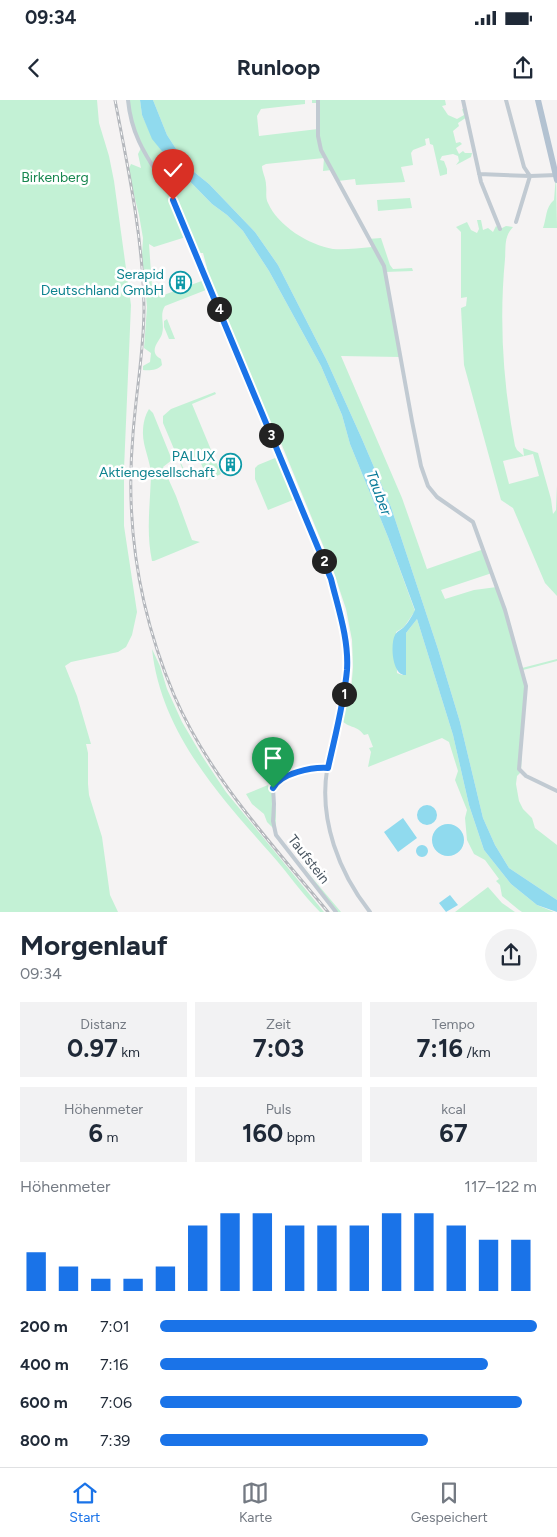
<!DOCTYPE html>
<html lang="de">
<meta charset="utf-8">
<style>
:root{--surface:#fff;--page:#f2f2f3;--text:#1f2937;--muted:#747a83;--line:#e0e1e3;--accent:#1a73e8}
body{margin:0;font-family:Figtree,sans-serif;background:var(--page);color:var(--text);height:100vh;display:flex;flex-direction:column;font-size:19px;white-space:nowrap}
*{box-sizing:border-box;margin:0}
p{font-size:16px;color:var(--muted)}
.icon{flex:none;width:28px;height:28px;fill:none;stroke:currentColor;stroke-width:2;stroke-linecap:round;stroke-linejoin:round}
.map{position:relative;height:812px;overflow:hidden}
.side{display:flex;flex-direction:column;background:var(--surface);flex:1}
.side>*{flex:none}
.pin{position:absolute;display:grid;place-items:center;width:42px;height:42px;color:#fff;margin:-51px -21px;border-radius:50% 50% 50% 0;rotate:-45deg;box-shadow:0 0 5px #0007}
.pin .icon{rotate:45deg}
.km{position:absolute;width:25px;height:25px;margin:-12px;border-radius:50%;background:#222;color:#fff;font-size:14px;line-height:25px;text-align:center}
.round{display:grid;place-items:center;flex:none;width:52px;height:52px;border-radius:26px;background:var(--page)}
.head{display:flex;align-items:center;justify-content:space-between;height:85px;padding:0 20px}
h1{font-size:28px;font-weight:700;line-height:38px}
.stats{display:grid;grid-template-columns:repeat(3,1fr);gap:8px;height:85px;padding:5px 20px}
.stats div{display:grid;align-content:center;border-radius:0px;background:var(--page);text-align:center}
.stats b{font-size:25px;font-weight:700}
.stats small{font-size:14px;font-weight:400}
.stats p{font-size:14px}
.chart{height:140px;padding:10px 20px}
.chart p{display:flex;justify-content:space-between}
.chart svg{width:100%;height:90px;margin-top:5px;stroke:var(--accent);stroke-width:6}
ul{padding:0 20px;list-style:none;font-size:16px}
li{display:grid;grid-template-columns:80px 60px 1fr;align-items:center;height:38px}
li i{height:12px;border-radius:6px;background:var(--accent)}
.status{display:flex;justify-content:space-between;align-items:center;height:35px;padding:0 25px;background:var(--surface);direction:ltr}
.status svg{height:14px;fill:currentColor}
header{display:flex;justify-content:space-between;align-items:center;height:65px;padding:0 20px;background:var(--surface);font-size:22px;font-weight:700}
.tabs{display:flex;justify-content:space-around;align-items:center;height:70px;border-top:1px solid var(--line);background:var(--surface);font-size:14px;color:var(--muted)}
.tabs a{display:grid;justify-items:center;gap:2px}
.tabs .active{color:var(--accent)}
.map>svg:first-child{display:block}
.green{fill:#c3f1d5;fill-rule:evenodd}
.water{fill:#90daee}
.lines{fill:none;stroke-linecap:round;stroke-linejoin:round}
.street{stroke:#c1cad2;stroke-width:4}
.primary{stroke:#b3c2d1;stroke-width:6}
.rail-casing{stroke:#b5b8bd;stroke-width:3}
.rail{stroke:#fff;stroke-width:1;stroke-dasharray:4;stroke-linecap:butt}
.route-casing{stroke:#fff;stroke-width:10}
.route{stroke:#1a73e8;stroke-width:6}
.labels{text-anchor:middle;stroke-width:5;stroke-linejoin:round;paint-order:stroke}
.park-label{font-size:14px;fill:#17864f;stroke:#fff}
.culture-label{font-size:14px;fill:#0d838f;stroke:#fff;text-anchor:end}
.street-label{font-size:14px;fill:#4a5661;stroke:#fff}
.water-label{font-size:15px;font-style:italic;fill:#0c7c9b;stroke:#fff}
</style>
<div class="status"><b>09:34</b><svg viewBox="0 0 49 12"><path d="M0 12V9h3v3zM5 12V6h3v6zM10 12V3h3v9zM15 12V0h3v12zM26 1h20v11H26zM47 4h2v5h-2z"/></svg></div>
<header><svg class="icon" aria-label="back" viewBox="0 0 24 24"><path d="M15 5l-7 7 7 7"/></svg>Runloop<svg class="icon" aria-label="share" viewBox="0 0 24 24"><path d="M12 15V3M7 8l5-5 5 5M5 13v7h14v-7"/></svg></header>
<div class="map">
<svg width="557" height="812" viewBox="0 0 557 812">
<rect width="100%" height="100%" fill="#f5f3f3"/>
<path class="green" d="M0 0H97L99 23 109 56 114 81 131 205 124 369V426L137 512 132 535 126 547 118 552 71 562 65 566 77 596 91 644H86L88 653V684L89 695 102 737 110 795 118 812H0Z
M128 0H140L142 15 153 39 170 61 212 104 227 115 243 131 269 171 321 266 342 315 350 344 388 437 415 511 404 527 396 532 397 573 402 575H406V533L417 519 453 635 469 705 484 750 511 784 537 805 554 812H522L519 810 502 796 500 785 496 781 499 779 485 760 474 754 467 740 465 718 467 710 455 680 458 671 449 642 442 638 368 667 371 652 369 648 373 647 368 634 364 635C355 623 348 630 339 617L344 593 351 591 353 567 352 540 346 509 332 467 279 338 272 336 211 188 165 206C159 215 165 224 162 234 160 240 153 246 155 253 156 256 158 257 161 259L162 265C158 270 149 271 143 270V266L150 262 151 253 144 248 147 207 142 155 143 138 139 115 128 71 131 64 141 68 138 54 141 48 133 28ZM189 136 196 153H203L207 168 203 170 207 179 161 196 158 186 152 187 149 144 154 147Z
M153 0H305V4L261 9 257 16 259 36 318 29V3H312V0H445L446 5 442 6 448 15 457 19 464 15 462 9H465L467 17 458 23 459 26 453 31 456 43 460 42 462 44 456 48 459 54 463 51 465 53H472L471 57 456 65 459 61 458 56 453 54 442 56 440 60 444 61 447 69V74L440 76 433 45 430 44 429 38 425 39 426 45 413 50 411 53 413 65 401 67 405 82 356 85 355 79 338 81 332 70 323 71 324 58 266 64 262 66C262 72 266 78 266 85 267 92 265 97 268 103 278 126 309 145 333 149 346 150 359 148 372 147L368 139 381 138 390 165 393 169 412 168 413 171 385 172 400 257 341 256 402 398 427 469 484 449 492 473 441 490 445 499 474 490 497 487 522 568 557 559V561L523 570 525 577 521 672 517 676 516 684 519 701 523 709 532 718 535 728 557 745V800L509 768 495 745 483 718 460 622 438 549 391 407 362 339 326 259 278 165 255 132 209 84 188 67 167 35Z
M556 75 557 128H543C547 117 545 108 554 100Z
M410 98 412 108 378 111 377 100Z
M477 120H481L483 130 488 128 493 132 496 126 500 129 506 126 513 127C504 137 506 145 505 159 499 222 503 284 515 346L517 350 524 356 523 348 538 353 551 399 553 414 556 410 557 385V496L545 483 513 408 501 400 464 265 461 208 466 206 467 197 461 198V132L456 127 467 122 471 130 477 133 479 129ZM533 354 539 376 509 384 503 361Z
M167 219 175 239H169L164 227V221Z
M215 292 216 294 192 304 221 374 208 380 200 361 194 362 191 355 181 358V363L186 374 185 375 163 323V316L171 309Z
M149 309 153 313 172 360 163 367 176 396 192 440 200 442 154 461H152C146 433 150 405 151 376 151 361 142 346 143 331 143 324 145 315 149 309Z
M280 356 298 398 268 410 255 379V368L258 365Z
M152 549 160 566 167 589 182 622 202 656 226 692 324 812H320C302 794 288 773 271 754 218 694 161 632 152 549Z
M268 685C272 693 276 703 276 712 276 721 275 726 277 736L341 812H336L276 735 273 728 267 722 264 714 252 704 246 694Z
M488 787 502 803 515 812H455Z"/>
<path class="water" d="M140 0H153L167 35 188 67 209 84 255 132 278 165 326 259 362 339 391 407 438 549 460 622 483 718 495 745 509 768 557 800V812L537 805 511 784 484 750 469 705 453 635 417 519 406 533V575C392 576 390 544 395 535 397 531 401 530 404 527 408 523 412 516 415 510L388 437 350 344 342 315 321 266 269 171 243 131 227 115 212 104 170 61 152 39 142 15Z
M417 715a10 10 0 1 1 20 0a10 10 0 1 1-20 0Z
M403 718 417 738 398 752 384 732Z
M432 740a16 16 0 1 1 32 0a16 16 0 1 1-32 0Z
M416 751a6 6 0 1 1 12 0a6 6 0 1 1-12 0Z
M450 795 458 805 446 812 439 803Z"/>
<g class="lines">
<path class="street" d="M128 0C132 42 152 63 172 97 178 109 183 123 189 136L331 479C338 508 348 538 347 569 345 603 333 636 327 670 319 720 339 773 370 812
M318 0V36L321 50 384 166 412 321 421 366 428 386 437 397 473 422 505 510 526 586 519 669 526 676 557 691
M463 0 481 82 500 129
M506 0 524 67 530 76 516 122
M479 74 530 76 557 75
M328 668C312 667 282 673 273 688L274 704 273 721 276 735 336 812"/>
<path class="primary" d="M538 0 557 80"/>
<defs>
<path id="rail" d="M115 0C128 68 143 138 144 208 144 250 136 292 133 334 125 424 139 512 174 595 209 677 272 744 328 812"/>
</defs>
<use href="#rail" class="rail-casing"/>
<use href="#rail" class="rail"/>
</g>
<g class="lines">
<defs>
<path id="route" d="M173 100 331 479C338 508 349 539 347 570 344 603 335 636 328 668 312 667 281 673 273 688"/>
</defs>
<use href="#route" class="route-casing"/>
<use href="#route" class="route"/>
</g>
<defs>
<symbol id="building-ring" viewBox="-11 -11 22 22"><circle r="9.5" fill="#fff" stroke="#0f9aa8" stroke-width="1.5"/><path d="M-4-6H4V6H1V3H-1V6H-4ZM-2.5-4.3h1.7v1.8h-1.7ZM.8-4.3h1.7v1.8H.8ZM-2.5-1h1.7V.8h-1.7ZM.8-1h1.7V.8H.8Z" fill="#0f9aa8"/></symbol>
</defs>
<g fill-rule="evenodd">
<use href="#building-ring" x="168" y="170" width="25" height="25"/>
<use href="#building-ring" x="218" y="352" width="25" height="25"/>
</g>
<g class="labels">
<g class="park-label">
<text x="55" y="82">Birkenberg</text>
</g>
<g class="culture-label">
<text x="164" y="179">Serapid<tspan x="164" dy="16">Deutschland GmbH</tspan></text>
<text x="215" y="361">PALUX<tspan x="215" dy="16">Aktiengesellschaft</tspan></text>
</g>
<g class="street-label">
<text transform="translate(309 759) rotate(52)" y="5">Taufstein</text>
</g>
<g class="water-label">
<text transform="translate(379 393) rotate(69)" y="5">Tauber</text>
</g>
</g>
</svg>
<div class="pin" style="left:273px;top:688px;background:#1e9e55"><svg class="icon" aria-label="arrive" viewBox="0 0 24 24"><path d="M6 21V4h12l-3 4 3 4H6"/></svg></div>
<div class="pin" style="left:173px;top:100px;background:#d93025"><svg class="icon" aria-label="check" viewBox="0 0 24 24"><path d="M5 12l5 5 9-10"/></svg></div>
<b class="km" style="left:344px;top:594px">1</b>
<b class="km" style="left:324px;top:461px">2</b>
<b class="km" style="left:271px;top:335px">3</b>
<b class="km" style="left:219px;top:209px">4</b>
</div>
<section class="side">
<div class="head"><div><h1>Morgenlauf</h1><p>09:34</p></div><a class="round"><svg class="icon" aria-label="share" viewBox="0 0 24 24"><path d="M12 15V3M7 8l5-5 5 5M5 13v7h14v-7"/></svg></a></div>
<div class="stats">
<div><p>Distanz</p><b>0.97<small> km</small></b></div>
<div><p>Zeit</p><b>7:03</b></div>
<div><p>Tempo</p><b>7:16<small> /km</small></b></div>
</div>
<div class="stats">
<div><p>Höhenmeter</p><b>6<small> m</small></b></div>
<div><p>Puls</p><b>160<small> bpm</small></b></div>
<div><p>kcal</p><b>67</b></div>
</div>
<div class="chart"><p><span>Höhenmeter</span>117–122 m</p>
<svg viewBox="0 0 160 44" preserveAspectRatio="none"><path d="M5 44V25M15 44V32M25 44V38M35 44V38M45 44V32M55 44V12M65 44V6M75 44V6M85 44V12M95 44V12M105 44V12M115 44V6M125 44V6M135 44V12M145 44V19M155 44V19"/></svg>
</div>
<ul>
<li><b>200 m</b>7:01<i style="width:100%"></i></li>
<li><b>400 m</b>7:16<i style="width:87%"></i></li>
<li><b>600 m</b>7:06<i style="width:96%"></i></li>
<li><b>800 m</b>7:39<i style="width:71%"></i></li>
</ul>
</section>
<nav class="tabs">
<a class="active"><svg class="icon" aria-label="home" viewBox="0 0 24 24"><path d="M3 11l9-7 9 7M6 9v11h12V9"/></svg>Start</a>
<a><svg class="icon" aria-label="map" viewBox="0 0 24 24"><path d="M3 6l6-2 6 2 6-2v14l-6 2-6-2-6 2zM9 4v14M15 6v14"/></svg>Karte</a>
<a><svg class="icon" aria-label="saved" viewBox="0 0 24 24"><path d="M7 4h10v16l-5-4-5 4z"/></svg>Gespeichert</a>
</nav>
